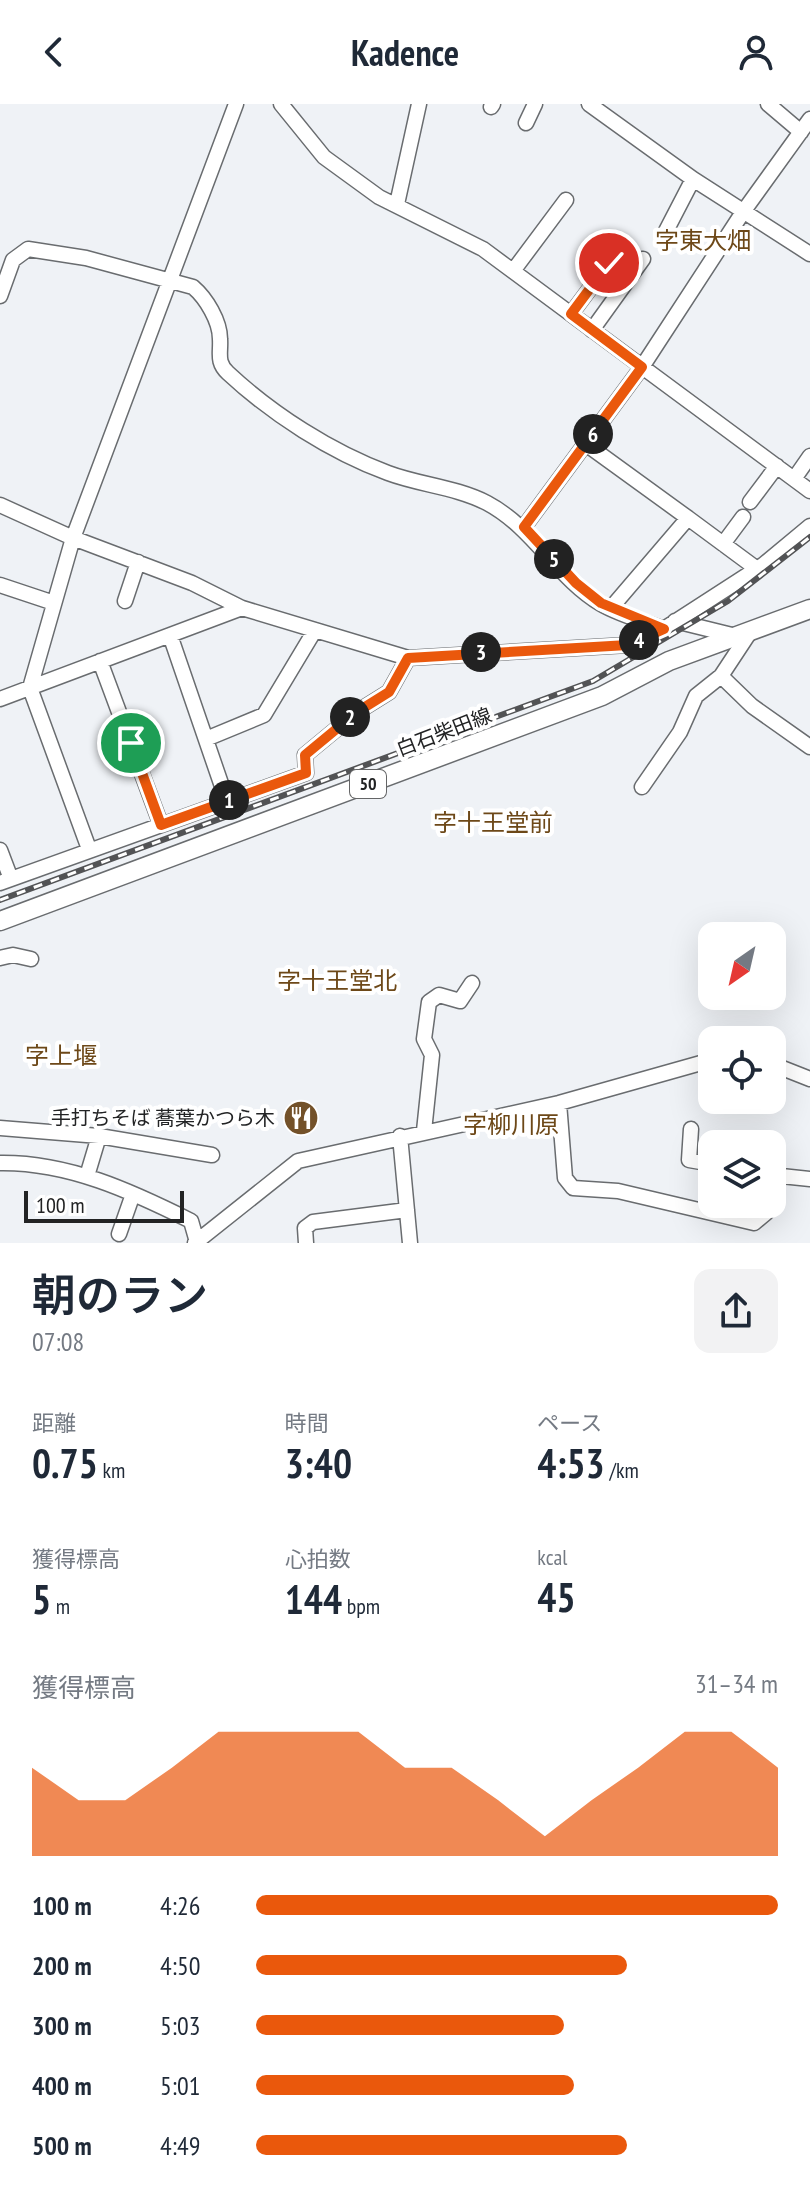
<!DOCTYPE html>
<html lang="ja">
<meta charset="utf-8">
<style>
:root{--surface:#fff;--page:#f2f2f3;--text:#1f2937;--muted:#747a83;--accent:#ea580c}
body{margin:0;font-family:"PT Sans Narrow","Noto Sans JP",sans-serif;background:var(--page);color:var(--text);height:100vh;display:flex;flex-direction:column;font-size:30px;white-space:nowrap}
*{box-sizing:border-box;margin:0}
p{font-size:26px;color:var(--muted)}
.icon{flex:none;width:44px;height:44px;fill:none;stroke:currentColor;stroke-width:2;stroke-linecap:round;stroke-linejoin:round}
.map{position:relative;height:1139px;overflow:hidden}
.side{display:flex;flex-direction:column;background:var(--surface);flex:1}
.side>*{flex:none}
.needle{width:52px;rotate:214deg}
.fabs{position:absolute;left:698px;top:818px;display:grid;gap:16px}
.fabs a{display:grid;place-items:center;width:88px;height:88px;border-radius:16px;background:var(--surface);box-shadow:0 8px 32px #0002;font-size:40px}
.scale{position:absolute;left:24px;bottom:20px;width:160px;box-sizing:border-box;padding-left:8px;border:4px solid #222324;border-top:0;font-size:22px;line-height:28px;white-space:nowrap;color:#222324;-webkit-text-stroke:6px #fff;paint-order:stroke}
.pin{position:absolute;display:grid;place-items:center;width:68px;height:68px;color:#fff;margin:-34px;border:4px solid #fff;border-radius:50%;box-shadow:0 2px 8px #0007}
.km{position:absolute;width:40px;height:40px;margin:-20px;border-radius:50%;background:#222;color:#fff;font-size:22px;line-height:40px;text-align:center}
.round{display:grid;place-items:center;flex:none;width:84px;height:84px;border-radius:16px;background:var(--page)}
.headline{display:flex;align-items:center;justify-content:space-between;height:136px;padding:0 32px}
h1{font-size:44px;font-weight:600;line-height:60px}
.metrics{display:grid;grid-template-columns:repeat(3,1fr);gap:12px;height:136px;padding:8px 32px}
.metrics div{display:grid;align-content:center}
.metrics b{font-size:40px;font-weight:600}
.metrics small{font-size:22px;font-weight:400}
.metrics p{font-size:22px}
.chart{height:224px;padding:16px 32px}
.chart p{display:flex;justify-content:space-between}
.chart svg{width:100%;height:144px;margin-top:8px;fill:var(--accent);opacity:.7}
ul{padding:0 32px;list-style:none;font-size:26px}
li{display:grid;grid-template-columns:128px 96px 1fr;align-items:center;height:60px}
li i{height:20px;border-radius:10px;background:var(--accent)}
header{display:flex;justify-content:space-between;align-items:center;height:104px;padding:0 32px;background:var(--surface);font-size:36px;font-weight:600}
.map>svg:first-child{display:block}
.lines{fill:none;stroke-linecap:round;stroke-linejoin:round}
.minor-casing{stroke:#696c6f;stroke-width:17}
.major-casing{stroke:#696c6f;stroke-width:21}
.minor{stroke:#fff;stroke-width:14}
.major{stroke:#fff;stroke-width:18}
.rail-casing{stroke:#525355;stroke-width:6}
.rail{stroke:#fff;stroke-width:3;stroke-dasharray:9;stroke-linecap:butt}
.route-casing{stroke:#fff;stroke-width:16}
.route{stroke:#ea580c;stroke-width:10}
.labels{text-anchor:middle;stroke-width:8;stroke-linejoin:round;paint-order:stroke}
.shield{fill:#fff;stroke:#646566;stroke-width:2}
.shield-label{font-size:18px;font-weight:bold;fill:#222324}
.street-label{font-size:20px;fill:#222324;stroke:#fff}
.poi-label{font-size:20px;fill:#222324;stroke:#fff;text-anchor:end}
.quarter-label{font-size:24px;fill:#6d4818;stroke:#fff}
</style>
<header><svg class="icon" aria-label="back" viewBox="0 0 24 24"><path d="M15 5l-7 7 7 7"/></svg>Kadence<svg class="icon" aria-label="person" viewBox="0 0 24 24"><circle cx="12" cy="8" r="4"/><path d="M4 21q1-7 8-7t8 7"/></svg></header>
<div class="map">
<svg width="810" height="1139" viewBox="0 0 810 1139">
<rect width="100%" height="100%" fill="#eff2f6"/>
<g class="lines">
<defs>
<path id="minor" d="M281 0 324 53 379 93 483 145 810 387
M589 0 693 75 810 150
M768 0 801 28
M491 3 493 0
M526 19 535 0
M397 100 419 0
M665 129 693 75
M513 167 566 96
M0 192 13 156 28 145 86 154 193 183C206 194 220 217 220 235 221 249 216 258 228 269 272 310 331 348 388 369 420 381 456 383 487 399 534 424 557 474 601 500 620 511 643 517 664 525
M571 210 609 159
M592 226 643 155
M586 340 688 414 611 504
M794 375 810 352
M750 398 777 362
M0 401 73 434 192 479 242 504 408 554 628 541 664 525 763 461 810 422
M688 414 757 465
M524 423 642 263 743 108 810 15
M723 440 743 413
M0 481 54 499
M125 497 138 458
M675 517 732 531
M170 531 227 697
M100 557 161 721
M721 572 752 602 810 643
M0 595 242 504
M206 635 264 611 315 526
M642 683 680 628 696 592 721 572 752 525
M89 745 30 584 73 434 236 0
M0 746 11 775
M0 779 306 669 305 651 357 608 389 588 408 554
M0 854 13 851 31 855
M772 960 810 975
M559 999 565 1074 573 1084 618 1087 754 1119 766 1109 769 1100
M0 1024 99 1032 212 1051
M691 1025 689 1056 712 1060
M424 1027 432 951 424 935 429 898 439 891 460 897 472 879
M400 1032 410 1139
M0 1059C68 1058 131 1087 191 1117L197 1138
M772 1071 810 1075
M87 1072 99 1032
M772 1089 777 1072
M119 1130 133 1090
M195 1139 298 1057 559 999 701 959H712
M306 1139 305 1124 313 1118 407 1106"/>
<path id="major" d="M0 817 602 592 669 557 810 505"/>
</defs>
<use href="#minor" class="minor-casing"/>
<use href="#major" class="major-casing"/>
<use href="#minor" class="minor"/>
<use href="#major" class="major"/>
<defs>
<path id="rail" d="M0 796 593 577 728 497 810 433"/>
</defs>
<use href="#rail" class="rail-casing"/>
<use href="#rail" class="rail"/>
</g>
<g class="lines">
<defs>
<path id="route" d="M131 639 161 721 306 669 305 651 357 608 389 588 408 554 628 541 664 525 601 499 576 479 524 423 642 263 571 210 609 159"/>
</defs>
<use href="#route" class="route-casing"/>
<use href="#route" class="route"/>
</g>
<defs>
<symbol id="restaurant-disc" viewBox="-11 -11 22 22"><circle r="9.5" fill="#735129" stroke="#fff"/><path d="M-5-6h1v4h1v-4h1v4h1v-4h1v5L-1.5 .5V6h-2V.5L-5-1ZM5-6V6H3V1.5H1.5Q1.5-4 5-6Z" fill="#fff"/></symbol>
</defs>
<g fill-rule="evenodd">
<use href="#restaurant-disc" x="281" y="994" width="40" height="40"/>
</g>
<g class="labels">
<rect class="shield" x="350" y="666" width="36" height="28" rx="6"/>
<g class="shield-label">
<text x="368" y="686">50</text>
</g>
<g class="street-label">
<text transform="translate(444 628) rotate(-21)" y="7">白石柴田線</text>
</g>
<g class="poi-label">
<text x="275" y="1021">手打ちそば 蕎葉かつら木</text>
</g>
<g class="quarter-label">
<text x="703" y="145">字東大畑</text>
<text x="493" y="727">字十王堂前</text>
<text x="337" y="885">字十王堂北</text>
<text x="61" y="960">字上堰</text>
<text x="511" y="1029">字柳川原</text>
</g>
</g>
</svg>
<div class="fabs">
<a><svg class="needle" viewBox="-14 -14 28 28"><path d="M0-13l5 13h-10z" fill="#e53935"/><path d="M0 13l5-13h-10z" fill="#747a83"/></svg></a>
<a><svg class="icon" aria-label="locate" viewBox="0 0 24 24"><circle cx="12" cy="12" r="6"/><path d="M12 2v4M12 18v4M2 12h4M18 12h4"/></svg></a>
<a><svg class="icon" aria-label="layers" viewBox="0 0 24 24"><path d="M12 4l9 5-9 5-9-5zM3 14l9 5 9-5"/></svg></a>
</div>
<div class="scale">100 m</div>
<div class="pin" style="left:131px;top:639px;background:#1e9e55"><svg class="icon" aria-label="arrive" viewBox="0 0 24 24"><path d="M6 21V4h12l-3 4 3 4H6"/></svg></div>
<div class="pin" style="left:609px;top:159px;background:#d93025"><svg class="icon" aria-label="check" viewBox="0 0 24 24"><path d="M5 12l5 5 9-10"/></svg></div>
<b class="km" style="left:229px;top:696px">1</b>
<b class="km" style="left:350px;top:613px">2</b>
<b class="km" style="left:481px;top:548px">3</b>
<b class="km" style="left:639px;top:536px">4</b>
<b class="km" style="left:554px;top:455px">5</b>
<b class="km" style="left:593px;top:330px">6</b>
</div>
<section class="side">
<div class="headline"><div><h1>朝のラン</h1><p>07:08</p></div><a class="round"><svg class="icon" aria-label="share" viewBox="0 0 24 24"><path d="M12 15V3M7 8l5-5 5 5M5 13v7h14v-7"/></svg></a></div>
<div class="metrics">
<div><p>距離</p><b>0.75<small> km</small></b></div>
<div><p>時間</p><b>3:40</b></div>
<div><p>ペース</p><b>4:53<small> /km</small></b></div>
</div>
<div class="metrics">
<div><p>獲得標高</p><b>5<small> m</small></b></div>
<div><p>心拍数</p><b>144<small> bpm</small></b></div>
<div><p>kcal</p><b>45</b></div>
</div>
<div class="chart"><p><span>獲得標高</span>31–34 m</p>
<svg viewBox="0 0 160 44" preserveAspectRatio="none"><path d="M0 44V17L10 27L20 27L30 17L40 6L50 6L60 6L70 6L80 17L90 17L100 27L110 38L120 27L130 17L140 6L150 6L160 17V44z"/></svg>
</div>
<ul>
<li><b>100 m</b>4:26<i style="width:100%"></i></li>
<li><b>200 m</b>4:50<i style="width:71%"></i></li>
<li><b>300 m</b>5:03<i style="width:59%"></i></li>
<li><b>400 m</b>5:01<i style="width:61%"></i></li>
<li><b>500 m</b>4:49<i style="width:71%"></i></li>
</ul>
</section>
